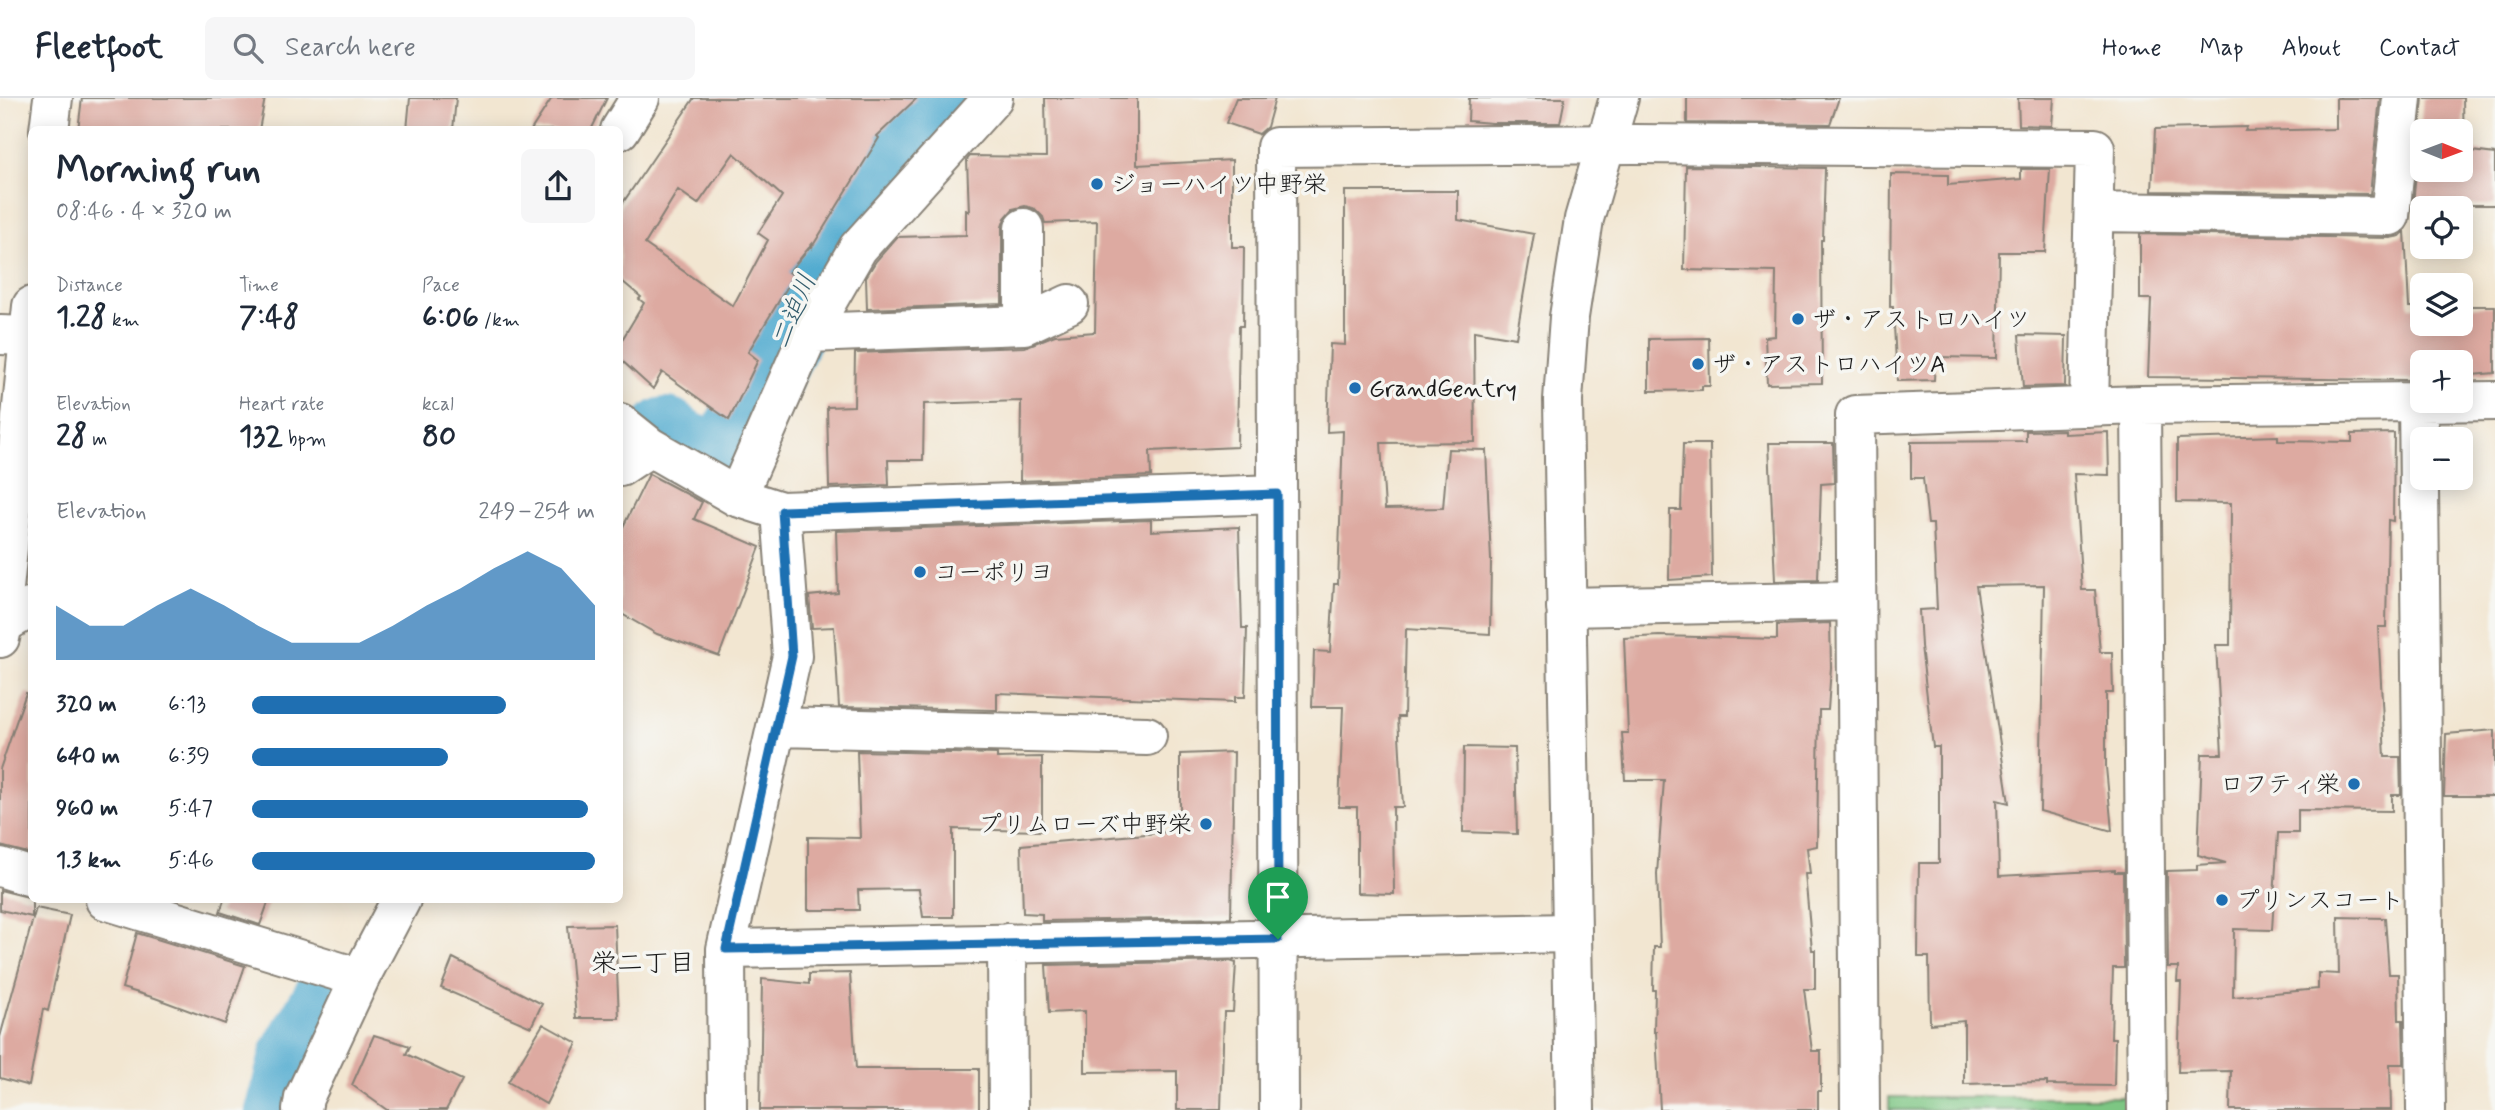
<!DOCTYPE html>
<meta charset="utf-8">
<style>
:root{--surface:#fff;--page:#f6f6f7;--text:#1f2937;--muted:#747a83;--line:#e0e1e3;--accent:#1f6fb2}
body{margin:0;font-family:Mynerve,"Klee One",sans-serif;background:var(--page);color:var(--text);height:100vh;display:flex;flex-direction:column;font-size:26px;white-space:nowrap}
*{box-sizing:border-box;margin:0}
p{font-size:23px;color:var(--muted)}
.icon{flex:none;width:38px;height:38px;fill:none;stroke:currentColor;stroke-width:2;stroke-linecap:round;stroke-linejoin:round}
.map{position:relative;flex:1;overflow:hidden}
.panel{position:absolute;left:28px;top:28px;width:595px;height:777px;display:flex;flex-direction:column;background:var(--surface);border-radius:10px;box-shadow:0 4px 18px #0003}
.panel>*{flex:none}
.needle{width:46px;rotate:91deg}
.fabs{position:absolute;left:2410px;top:21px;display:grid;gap:14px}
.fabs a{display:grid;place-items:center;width:63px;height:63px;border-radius:10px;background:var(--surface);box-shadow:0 4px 18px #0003;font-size:35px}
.pin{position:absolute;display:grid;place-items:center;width:60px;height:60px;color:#fff;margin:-72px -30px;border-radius:50% 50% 50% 0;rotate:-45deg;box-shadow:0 0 7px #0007}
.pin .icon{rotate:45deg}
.round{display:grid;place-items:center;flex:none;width:74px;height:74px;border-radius:10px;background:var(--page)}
.head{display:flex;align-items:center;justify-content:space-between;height:119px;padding:0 28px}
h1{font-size:38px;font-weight:700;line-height:52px}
.metrics{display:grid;grid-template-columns:repeat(3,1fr);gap:10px;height:119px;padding:7px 28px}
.metrics div{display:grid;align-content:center}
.metrics b{font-size:30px;font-weight:700}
.metrics small{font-size:19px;font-weight:400}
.metrics p{font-size:19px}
.chart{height:196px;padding:14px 28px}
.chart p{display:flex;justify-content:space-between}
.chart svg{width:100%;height:126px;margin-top:7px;fill:var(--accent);opacity:.7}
ul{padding:0 28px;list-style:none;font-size:23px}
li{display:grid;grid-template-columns:112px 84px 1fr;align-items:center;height:52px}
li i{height:18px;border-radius:9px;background:var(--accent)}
header{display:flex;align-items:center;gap:42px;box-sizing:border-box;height:98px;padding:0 35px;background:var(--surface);border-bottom:2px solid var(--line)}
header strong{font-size:33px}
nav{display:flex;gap:38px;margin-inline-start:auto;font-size:24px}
.search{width:490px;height:63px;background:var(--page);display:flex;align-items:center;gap:18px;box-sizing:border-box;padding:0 24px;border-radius:10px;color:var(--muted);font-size:26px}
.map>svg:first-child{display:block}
.green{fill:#7dc683;stroke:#4c7150;stroke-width:2}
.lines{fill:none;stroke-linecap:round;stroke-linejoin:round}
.river{stroke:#52acd0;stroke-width:74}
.building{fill:#ddaaa1;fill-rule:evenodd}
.minor-casing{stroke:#878176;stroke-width:42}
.tertiary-casing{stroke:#878176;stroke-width:42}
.minor{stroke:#fff;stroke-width:38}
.tertiary{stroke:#fff;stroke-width:38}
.route-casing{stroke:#fff;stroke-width:14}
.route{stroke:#1f6fb2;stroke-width:9}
.poi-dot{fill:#1f6fb2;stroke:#f6f6f2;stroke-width:2.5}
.labels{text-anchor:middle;stroke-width:7;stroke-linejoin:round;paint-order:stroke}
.poi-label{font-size:24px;fill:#1c1c1c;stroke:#f6f6f2;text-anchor:start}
.water-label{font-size:26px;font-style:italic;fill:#345d6d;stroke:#f6f6f2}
.neighbourhood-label{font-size:26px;fill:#1c1c1c;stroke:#f6f6f2}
</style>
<header>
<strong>Fleetfoot</strong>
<div class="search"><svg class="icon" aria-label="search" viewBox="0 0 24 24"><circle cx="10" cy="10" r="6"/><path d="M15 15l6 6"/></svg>Search here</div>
<nav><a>Home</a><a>Map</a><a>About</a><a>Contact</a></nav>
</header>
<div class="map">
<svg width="2495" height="1012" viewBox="0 0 2495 1012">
<rect width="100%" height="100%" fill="#f6f6f2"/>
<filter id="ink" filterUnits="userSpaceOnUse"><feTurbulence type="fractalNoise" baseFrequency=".0143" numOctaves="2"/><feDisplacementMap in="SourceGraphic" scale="14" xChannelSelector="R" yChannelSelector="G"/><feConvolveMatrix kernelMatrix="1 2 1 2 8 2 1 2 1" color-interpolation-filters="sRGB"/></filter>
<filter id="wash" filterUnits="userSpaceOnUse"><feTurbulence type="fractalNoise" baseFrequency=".00686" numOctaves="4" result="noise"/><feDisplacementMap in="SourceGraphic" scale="28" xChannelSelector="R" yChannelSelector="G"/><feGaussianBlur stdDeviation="1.57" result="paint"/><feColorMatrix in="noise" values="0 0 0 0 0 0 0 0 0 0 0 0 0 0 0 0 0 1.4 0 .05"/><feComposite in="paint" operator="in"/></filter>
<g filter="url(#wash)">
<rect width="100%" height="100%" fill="#f2e6d1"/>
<path class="green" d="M1889 999H2129V1012H1889Z"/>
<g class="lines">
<path class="river" d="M666 336 684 350 711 358 733 348 793 221 804 175 917 47 947 0
M283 1012 296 959 331 899"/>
</g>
<g id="blocks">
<path class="building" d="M82 0H265L259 32H78Z
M410 0H456L453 32H407Z
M552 0H607L591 32H531Z
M694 0H917L877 38 879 40 812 149V146L789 174 794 178 748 254 758 262 729 322 662 274 653 291 620 261V245L644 205 639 201 641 199 622 183 620 187V109ZM734 55 782 98 758 135 768 142 733 208 645 146 678 92 698 106Z
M1045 0H1137V67L1232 62V149H1244L1243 228H1239L1237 349 1150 353 1151 378 1020 383 1021 303 924 306 923 362H888L889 387 829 389 827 309 854 308 855 255 1025 249 1055 237 1095 234 1097 123 1045 125 1043 119 1035 111 1025 108 1013 111 1005 120 1002 129V206L867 211 866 179 876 163 897 139 966 137V112L969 114 967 62 970 58 1046 59Z
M1236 0H1275L1267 29 1259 36 1226 25Z
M1469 0H1565L1560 25H1492L1468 23Z
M1687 0H1839L1830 26 1687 25Z
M2018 0H2054L2052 28 2019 27Z
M2336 0H2380L2370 96 2152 93 2155 31 2247 29 2245 33 2336 31Z
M2423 0H2463L2464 52 2495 56V107H2413ZM2422 33H2460V72H2422Z
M1686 68 1825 70 1823 142H1821L1822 285 1767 286 1765 239 1775 238 1776 174 1684 172Z
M2021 71H2050L2045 154H1999L1997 260 1935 259 1934 282 1897 283 1893 209H1890L1891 76 1948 77V87L2021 81Z
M1345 93H1458V122L1534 136 1516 240 1474 233 1475 344 1381 345 1385 411 1443 410 1448 351 1486 352 1491 462 1490 536 1406 531 1404 619H1398L1403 709H1393L1394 796 1357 795V709H1339L1343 609H1312L1314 553 1330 554 1334 486H1338L1343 333 1327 334 1330 246 1345 247Z
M2405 133 2409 209H2422V226H2460V208H2495V275L2460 278V264H2422V281L2405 282 2148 279 2151 201H2140V136L2390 140 2400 138Z
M2019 237 2066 238 2065 288 2023 289Z
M1709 240 1710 288H1702V292L1649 293V241Z
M2064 332V336L2108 334 2109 377 2074 376 2082 492H2095L2100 554H2112L2113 595H2106V669L2112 733 2040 713 2044 487 1976 488 2009 705 1997 702 1999 778 2115 772V774H2123L2124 870H2113L2111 940H2115L2114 988 2047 987V984L1964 986V923L1930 926 1929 859H1918L1919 765H1939V649H1933L1921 548 1919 512 1937 511 1933 426H1928L1923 380H1911V344L2026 343V333Z
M2394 335 2393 423 2388 422 2386 529H2378L2385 659H2400L2401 697H2392V713L2298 712V735H2278L2272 832 2234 831 2233 899 2318 891V875L2339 876 2338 819 2385 820 2389 876H2398L2399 922H2403L2404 966H2390L2391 1012H2230L2231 973 2178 974 2181 884H2177L2178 869H2168L2167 773 2197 772V767L2226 765 2198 757 2202 656H2222L2216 547H2230L2231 405 2177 404V341L2278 338V343L2352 344V336Z
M1769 345H1833L1834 385 1821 386 1818 482 1775 483Z
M1683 346H1710L1712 479 1669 482 1670 412H1681Z
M649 376 702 404 694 421 760 449 719 558 657 536 620 515V435Z
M1151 422V433L1239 429 1242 530H1247L1245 599H1235V604L997 595V612L839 609 834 529 812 530 809 498 838 495 836 433Z
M1830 525 1831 569 1828 612H1819L1817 748 1807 750 1810 776H1805L1812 852H1815V891H1804L1812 953H1821V993H1818V1012H1660L1656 934H1654L1655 892H1653L1654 849H1660L1657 776 1664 682H1625L1622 635H1628L1624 540 1659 538 1777 541V527Z
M26 595 32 596V756L0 748V671Z
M2495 632V698H2444L2446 636Z
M1464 649 1515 650 1517 736 1463 734Z
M857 653 997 656V660L1042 659V733L953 731V819H923L919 791 858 792 859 812H808V739L860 740Z
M1234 654 1231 820 1042 823V816L1023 815 1021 747 1180 733V656Z
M0 792 32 800V819L0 812Z
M224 802H269L260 827 220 814Z
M36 810 70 817 48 913 43 911 29 988 0 980V939Z
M615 827 619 920H576L568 828Z
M137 835 245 868 225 926 155 900 122 890Z
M453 860 542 906 531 929 441 890Z
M1230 863 1236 865 1233 914H1224L1221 1012H1177V973L1085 974V913L1049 915 1046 867Z
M850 875 856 971H979V1012H760L762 881 809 886V876Z
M543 926 577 945 546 1006 508 984Z
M374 937 410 948 406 956 462 982 446 1012H387L352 987Z"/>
</g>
</g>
<g filter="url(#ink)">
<use href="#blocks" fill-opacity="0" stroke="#878176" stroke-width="2"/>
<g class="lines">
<defs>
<path id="minor" d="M620 32 640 0
M2094 114 2390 118 2402 0
M1024 227V130
M809 235 1024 227 1069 206
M0 237 29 238
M2418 304 2495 303
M2141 307 2147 1012
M620 325 650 349 737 399 781 413 792 558 726 851 727 1012
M620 369 650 349
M737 399 809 235 858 150 993 0
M781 413 1277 396
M1566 509 1856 503
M3 526 32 509
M778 629 1147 638
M0 769 32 779
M105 802 360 880
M1007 845 1008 1012
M726 851 1572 835
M302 1012 304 1000 360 880 401 802
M1279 1012 1276 49 1635 46 2095 50 2089 309
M1860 1012 1855 317 2141 307 2418 304 2426 1012"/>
<path id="tertiary" d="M49 32 53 0
M0 540 3 526V501L32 208
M1575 1012 1563 302 1569 219 1584 121 1619 0"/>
</defs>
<use href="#minor" class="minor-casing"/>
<use href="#tertiary" class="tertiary-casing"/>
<use href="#minor" class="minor"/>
<use href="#tertiary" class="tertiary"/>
</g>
</g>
<g class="lines" filter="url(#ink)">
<defs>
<path id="route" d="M1277 396 1278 841 726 851 792 558 782 413Z"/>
</defs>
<use href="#route" class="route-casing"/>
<use href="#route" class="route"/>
</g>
<g class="poi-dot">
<circle cx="1097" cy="86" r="7"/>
<circle cx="1798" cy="221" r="7"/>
<circle cx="1698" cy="266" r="7"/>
<circle cx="1355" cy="290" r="7"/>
<circle cx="920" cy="474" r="7"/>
<circle cx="2354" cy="686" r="7"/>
<circle cx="1206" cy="726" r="7"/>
<circle cx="2222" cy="802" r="7"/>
</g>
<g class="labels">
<g class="poi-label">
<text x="1111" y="94">ジョーハイツ中野栄</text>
<text x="1812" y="229">ザ・アストロハイツ</text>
<text x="1712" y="274">ザ・アストロハイツA</text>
<text x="1369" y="298">GrandGentry</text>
<text x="934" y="482">コーポリヨ</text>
<text x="2340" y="694" text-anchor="end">ロフティ栄</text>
<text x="1192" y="734" text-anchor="end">プリムローズ中野栄</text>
<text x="2236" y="810">プリンスコート</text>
</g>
<g class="water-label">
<text transform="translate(793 213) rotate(-68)" y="9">二迫川</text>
</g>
<g class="neighbourhood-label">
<text x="643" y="873">栄二丁目</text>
</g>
</g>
</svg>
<div class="fabs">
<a><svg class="needle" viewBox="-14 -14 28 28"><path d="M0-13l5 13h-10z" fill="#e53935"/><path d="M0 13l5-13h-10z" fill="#747a83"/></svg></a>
<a><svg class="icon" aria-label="locate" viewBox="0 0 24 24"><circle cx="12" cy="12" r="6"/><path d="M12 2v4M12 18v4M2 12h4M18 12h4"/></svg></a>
<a><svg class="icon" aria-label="layers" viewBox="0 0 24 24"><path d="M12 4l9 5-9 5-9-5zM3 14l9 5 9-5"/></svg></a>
<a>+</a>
<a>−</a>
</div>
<div class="pin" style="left:1278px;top:841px;background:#1e9e55"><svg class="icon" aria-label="arrive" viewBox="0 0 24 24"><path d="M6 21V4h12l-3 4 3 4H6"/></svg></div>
<section class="panel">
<div class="head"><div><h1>Morning run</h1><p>08:46 · 4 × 320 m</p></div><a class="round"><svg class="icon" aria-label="share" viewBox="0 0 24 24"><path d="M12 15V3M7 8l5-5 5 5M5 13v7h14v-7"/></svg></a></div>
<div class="metrics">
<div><p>Distance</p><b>1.28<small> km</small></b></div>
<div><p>Time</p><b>7:48</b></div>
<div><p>Pace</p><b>6:06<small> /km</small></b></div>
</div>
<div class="metrics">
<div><p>Elevation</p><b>28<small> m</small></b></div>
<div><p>Heart rate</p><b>132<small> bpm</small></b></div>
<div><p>kcal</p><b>80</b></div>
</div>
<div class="chart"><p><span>Elevation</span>249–254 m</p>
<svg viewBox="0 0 160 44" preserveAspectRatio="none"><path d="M0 44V25L10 32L20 32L30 25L40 19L50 25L60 32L70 38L80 38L90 38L100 32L110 25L120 19L130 12L140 6L150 12L160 25V44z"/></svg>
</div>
<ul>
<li><b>320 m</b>6:13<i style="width:74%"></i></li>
<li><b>640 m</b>6:39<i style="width:57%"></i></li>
<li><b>960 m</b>5:47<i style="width:98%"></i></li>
<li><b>1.3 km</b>5:46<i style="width:100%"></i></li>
</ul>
</section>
</div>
